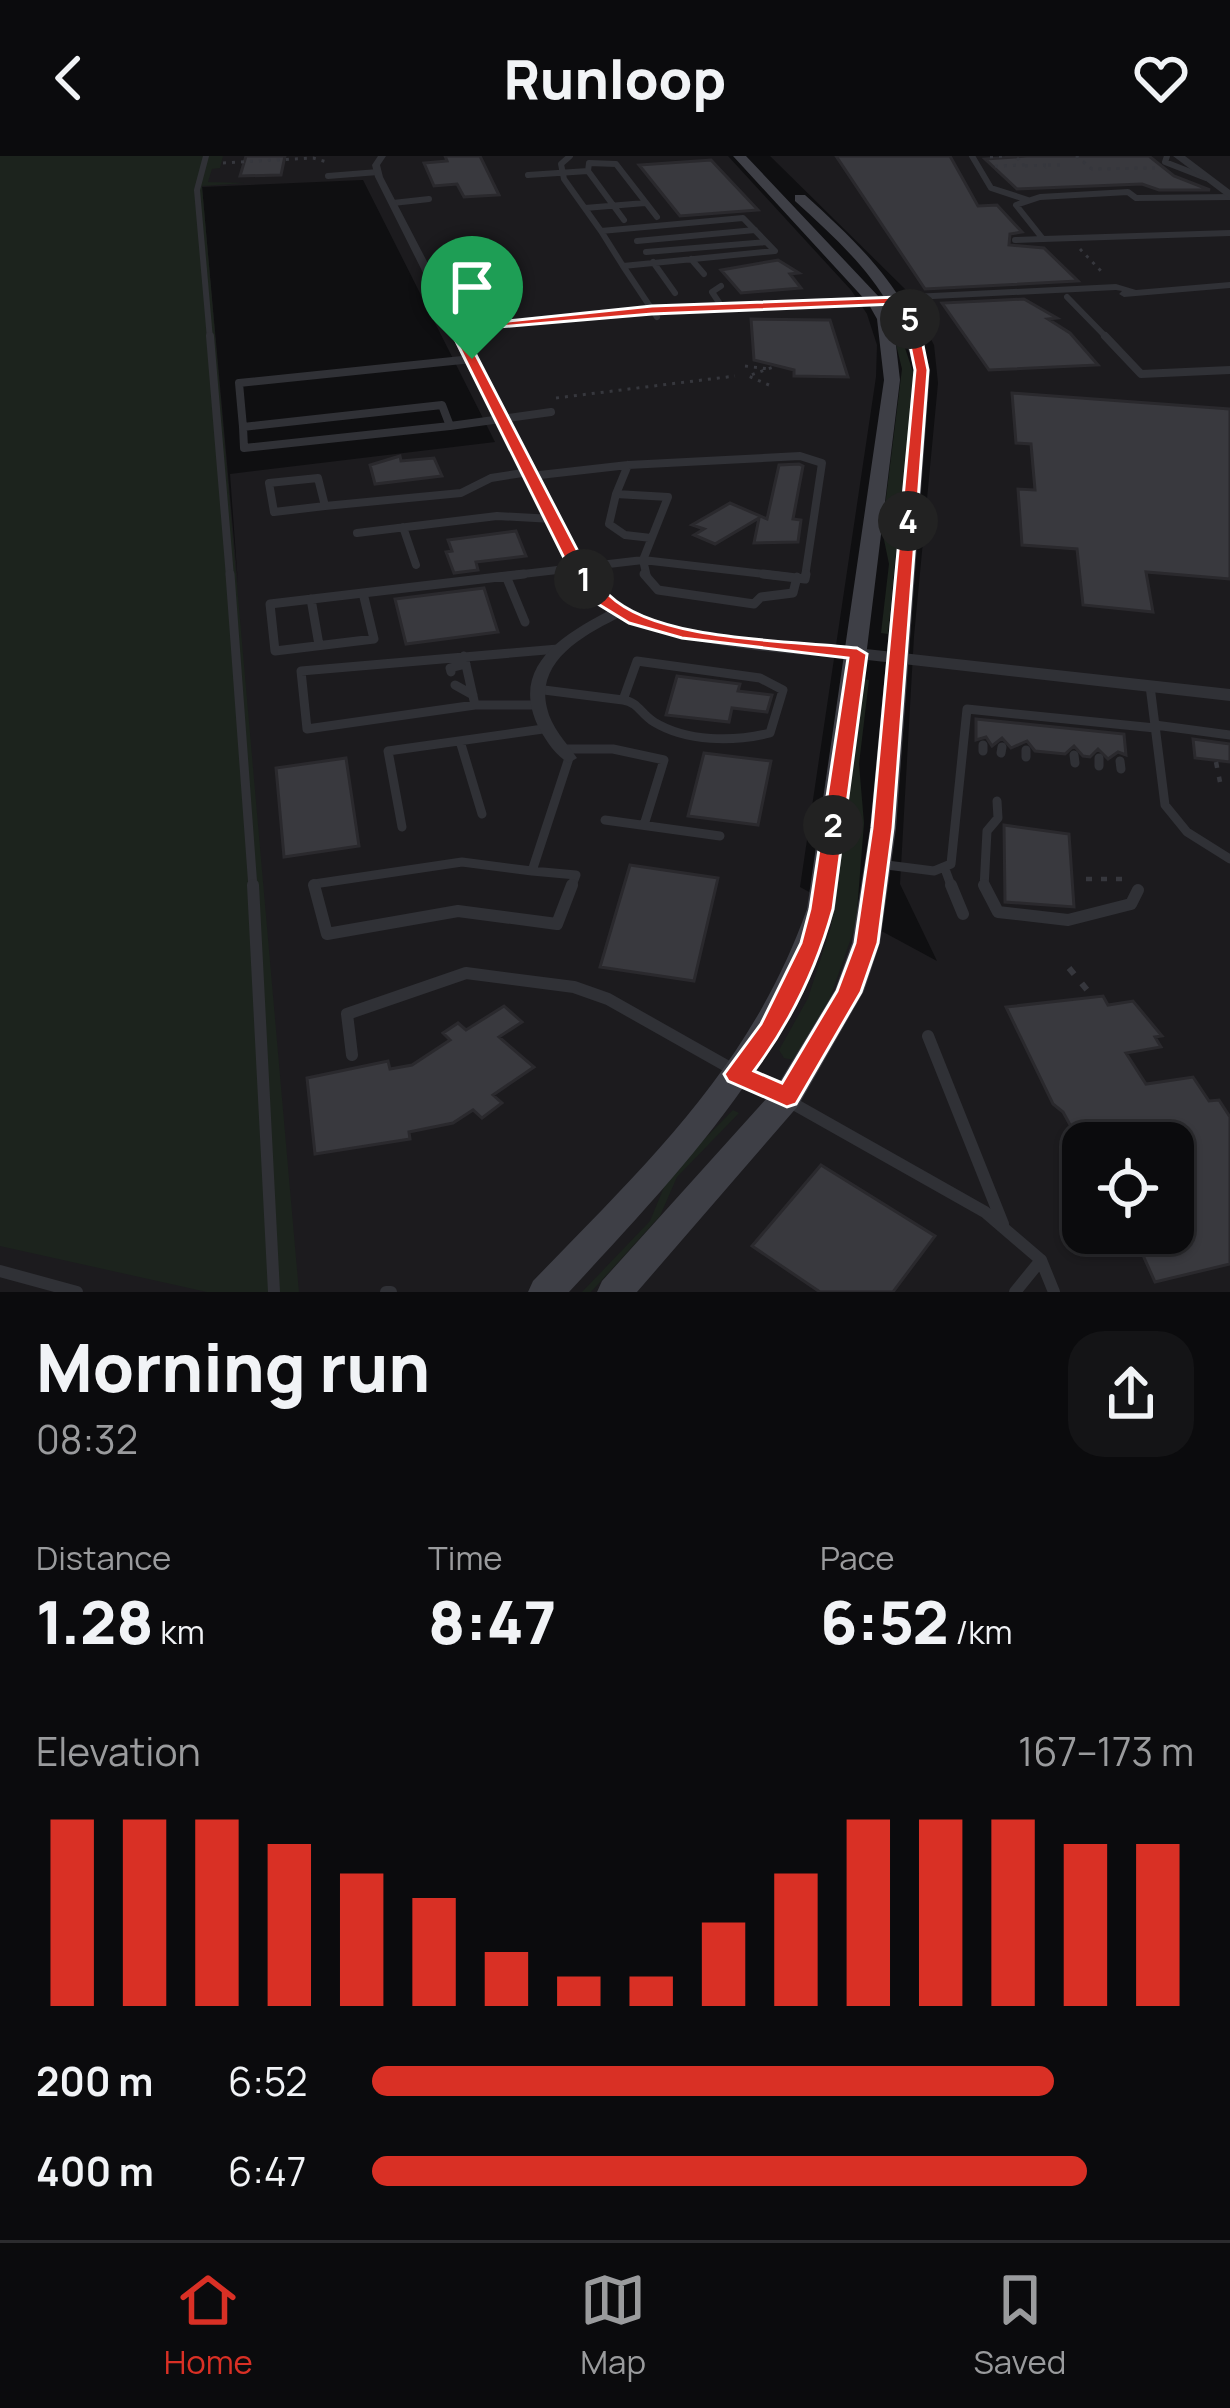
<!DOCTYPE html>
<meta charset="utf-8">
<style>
:root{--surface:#0b0b0d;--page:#141416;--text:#f1f3f6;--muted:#9a9b9d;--line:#2b2b2e;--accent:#d93025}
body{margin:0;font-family:Manrope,sans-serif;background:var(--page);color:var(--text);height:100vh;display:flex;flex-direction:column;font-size:45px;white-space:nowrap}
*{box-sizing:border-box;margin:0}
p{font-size:39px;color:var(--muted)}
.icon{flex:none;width:66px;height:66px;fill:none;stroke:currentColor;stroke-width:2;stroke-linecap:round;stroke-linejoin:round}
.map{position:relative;height:1136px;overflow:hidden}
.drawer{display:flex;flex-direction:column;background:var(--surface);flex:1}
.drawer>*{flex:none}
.fabs{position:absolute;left:1062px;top:966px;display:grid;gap:24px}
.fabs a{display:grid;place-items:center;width:132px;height:132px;border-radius:24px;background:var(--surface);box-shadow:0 3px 9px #0004,0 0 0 3px var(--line);font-size:60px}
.pin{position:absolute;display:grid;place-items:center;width:102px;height:102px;color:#fff;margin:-123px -51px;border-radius:50% 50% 50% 0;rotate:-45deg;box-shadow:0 0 12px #0007}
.pin .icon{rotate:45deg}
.km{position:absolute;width:60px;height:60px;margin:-30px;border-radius:50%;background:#222;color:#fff;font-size:33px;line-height:60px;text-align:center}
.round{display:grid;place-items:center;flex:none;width:126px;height:126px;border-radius:36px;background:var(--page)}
.summary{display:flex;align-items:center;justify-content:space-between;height:204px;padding:0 36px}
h1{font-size:66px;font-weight:800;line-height:90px}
.figures{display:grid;grid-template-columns:repeat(3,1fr);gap:18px;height:204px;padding:12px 36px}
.figures div{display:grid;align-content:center}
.figures b{font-size:60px;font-weight:800}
.figures small{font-size:33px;font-weight:400}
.figures p{font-size:33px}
.chart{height:336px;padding:24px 36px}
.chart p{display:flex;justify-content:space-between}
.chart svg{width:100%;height:216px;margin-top:12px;stroke:var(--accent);stroke-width:6}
ul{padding:0 36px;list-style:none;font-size:39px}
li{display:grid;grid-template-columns:192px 144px 1fr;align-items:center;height:90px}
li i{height:30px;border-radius:15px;background:var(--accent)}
header{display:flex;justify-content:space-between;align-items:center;height:156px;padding:0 36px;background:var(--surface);font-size:54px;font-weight:800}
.tabs{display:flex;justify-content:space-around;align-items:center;height:168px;border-top:3px solid var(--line);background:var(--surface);font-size:33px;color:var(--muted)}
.tabs a{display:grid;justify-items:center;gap:6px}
.tabs .on{color:var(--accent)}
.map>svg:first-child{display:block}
.built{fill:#1c1b1e;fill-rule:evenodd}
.green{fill:#1c231d}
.building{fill:#39393e;stroke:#2a292d;stroke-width:3}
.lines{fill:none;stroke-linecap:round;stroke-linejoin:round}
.path-far2{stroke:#36373d;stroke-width:3;stroke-dasharray:3 6;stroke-linecap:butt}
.path-far1{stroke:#36373d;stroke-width:4.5;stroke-dasharray:6 9;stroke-linecap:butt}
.path{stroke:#36373d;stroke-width:6;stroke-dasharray:8 12;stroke-linecap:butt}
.service-far3{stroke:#303136;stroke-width:6}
.service-far2{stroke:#303136;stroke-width:8}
.service-far1{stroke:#303136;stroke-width:9}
.service{stroke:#303136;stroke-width:12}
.minor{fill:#303136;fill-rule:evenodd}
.tertiary{fill:#303136;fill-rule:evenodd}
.secondary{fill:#3e3f46;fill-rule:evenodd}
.route{fill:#d93025;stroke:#fff;stroke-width:3;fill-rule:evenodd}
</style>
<header><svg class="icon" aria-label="back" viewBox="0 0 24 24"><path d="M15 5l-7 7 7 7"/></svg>Runloop<svg class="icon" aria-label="heart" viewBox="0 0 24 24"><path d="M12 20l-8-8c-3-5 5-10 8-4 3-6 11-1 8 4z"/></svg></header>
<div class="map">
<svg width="1230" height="1136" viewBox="0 0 1230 1136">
<rect width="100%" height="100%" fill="#0f0f11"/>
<path class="built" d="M0 0H728L851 134 867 158 877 189 876 221 800 731 937 805 900 728 914 480 938 227 934 189 905 133 770 0H1230V1136H0ZM363 24 495 286 230 318 238 428 202 31ZM1083 987H1173V1077H1083Z"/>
<path class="green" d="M0 0H223L220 12 212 13 208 26 245 27 202 30 299 1136H207L0 1090Z
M888 156 894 159 914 219 888 478 881 477 889 408 882 374 902 213Z
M864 523 869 524 859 608 864 667 856 768 830 842 793 904 784 902 779 894 808 842 831 771Z
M733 954 739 957 677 1021 660 1060 591 1136H582L650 1065 669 1019Z"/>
<path class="building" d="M246 0H285L281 19 240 20Z
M445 0H480L499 39 464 41 457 28 434 30 424 7 447 5Z
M836 0H950L978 50 997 49 1022 76 1010 78 1009 89 1044 92 1078 125 925 133Z
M1027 0H1149L1174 20 1210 34H1159L1142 28 1017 33 985 3Z
M711 4 758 54 680 60 639 9Z
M778 104 799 117 790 118 801 132 741 137 721 114Z
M1024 143 1057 162 1048 163 1070 177 1098 209 989 214 942 147Z
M751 163 830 164 848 221 794 220V214L754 204Z
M1012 237 1230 253V423L1146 416 1153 456 1083 449 1077 393 1022 389 1018 333 1035 334 1031 288 1016 287Z
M400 300 401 305 434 302 442 320 375 328 370 309Z
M799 308 803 310 793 363 801 364 798 386 754 387 759 362 715 388 694 379 704 373 692 369 730 347 767 363 779 309Z
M516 375 526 400 476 406 478 414 454 417 446 396 452 395 448 384Z
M484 432 498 476 406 488 395 443Z
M677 520 740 528 738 535 772 539 767 556 732 552 729 566 666 559Z
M976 563 1124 578 1126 599 1118 596 1108 603 1098 593 1090 601 1083 600 1074 590 1065 598 1035 595 1027 585 1011 592 1002 582 992 590 986 581 976 584Z
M1193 583 1230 588V606L1195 602Z
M704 597 771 605 758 669 688 660Z
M346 602 359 690 284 701 276 612Z
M1004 669 1069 678 1074 751 1005 746Z
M630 709 718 722 694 825 600 811Z
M1103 840 1108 849 1133 845 1162 880 1155 881 1161 891 1126 897 1146 928 1193 921 1209 945 1219 944 1230 961V1108L1155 1126 1133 1077H1173V987H1080L1063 956 1053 948 1006 851Z
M504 850 522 866 499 881 534 911 493 939 502 947 482 962 473 954 453 967 409 976 410 983 315 998 307 922 388 905 390 913 412 909 450 884 443 877 458 867 466 874Z
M821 1009 935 1080 893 1136H820L752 1090Z"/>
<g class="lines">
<path class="path-far2" d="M1076 0 1092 13 1155 12
M990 1 1007 0
M223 7 313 2 327 6
M1048 9H1065
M995 10 1024 9 1015 0
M1025 10 1048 9 1045 12
M1080 93 1101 115
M745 210 769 213
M769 229 748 220 776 210
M556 242 735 220"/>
<path class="path-far1" d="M1216 606 1220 626
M1086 723H1124"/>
<path class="path" d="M1069 812 1092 840"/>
<path class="service-far3" d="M206 0 197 34 210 183
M570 0 561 8 564 23 601 75
M972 0 991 32 1028 44
M1167 0 1165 6 1206 22
M528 19 588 15
M328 20 378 16
M393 47 429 43
M585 52 645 47
M743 62 775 95 623 110 601 75Z
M624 64 588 15 589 7 616 8 657 61
M1043 83 1230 77
M1015 84 1043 83 1016 49 1040 41 1128 36 1136 42 1230 41
M637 85 755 74
M646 96 766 86
M691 103 704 118
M653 106 675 137
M623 110 657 161
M721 130 712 136 722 151
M1067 141 1108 183"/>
<path class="service-far2" d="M210 180 230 421
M1105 180 1141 218 1230 214
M472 203 239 227 243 271 442 249 450 270 551 256
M243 271 244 292 450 270
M628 309 616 338 668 341 643 404 789 421
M628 309 800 300 822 307 805 421
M531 320 628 309
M318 322 325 350 274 356 269 327Z
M616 338 609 368 625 379 651 382
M325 350 461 337 491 322 529 316
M403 371 416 409
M357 377 497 360 553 363
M498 421 643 404 647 421"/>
<path class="service-far1" d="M230 418 253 732
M644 418 658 434 754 448 761 441 793 437 797 421
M763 418 805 423 806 418
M506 420 525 466
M363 437 374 483 275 495 270 448Z
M363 437 524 418
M311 443 319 489
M464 500 475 549
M637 505 760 522 783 534 770 577C733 586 687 586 654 566 641 558 638 546 623 544Z
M451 516 450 512 466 508
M455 529 473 539
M1150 530 1165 649 1187 676 1230 703
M536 533 623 544
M535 549H475L307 573 301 515 558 493
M1155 569 1230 579
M460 585 482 658
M983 589V595
M560 593H613L664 604 644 669
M1026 594V601
M1001 597 1002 591
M1074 599 1075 607
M1099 602V610
M1120 605 1121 613
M605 664 720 680
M402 671 388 595 543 573
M879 708 934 715 951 708 967 553 1155 572
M945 713 952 732
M532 715 576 719 571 732
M532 715 569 602
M315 732 314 728 462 706 532 715
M984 732 987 675 998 662 997 645"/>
<path class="service" d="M253 729 274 1136
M314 729 327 778 458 755 557 768 572 729
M951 729 963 758
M984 729 998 756 1068 764 1131 748 1138 734
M928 880 1003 1068
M352 899 347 858 466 817 574 831 608 843 985 1056 1041 1104 1054 1136
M0 1115 77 1136
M386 1136H391
M1015 1136 1041 1104"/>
<path class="minor" d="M378 0H386L380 9 383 21 459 167 652 151 1116 128 1136 134 1230 126V132L1124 141 1119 138 1122 135 1116 134 652 157 462 174 584 409C591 419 599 430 609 438 677 491 775 486 857 493L865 498 857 503C777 496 696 494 622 460 586 478 535 504 547 552 551 571 566 586 577 602L569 607C557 601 546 585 539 572 508 510 564 478 612 453L594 441 570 410 375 21 372 9Z"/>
<path class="tertiary" d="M1173 0H1185L1230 34V43Z
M857 492 1230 533V545L850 502 847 498 850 494Z"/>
<path class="secondary" d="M733 0H746L880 142 893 163 900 224 835 753C782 910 679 1017 569 1136H528L533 1125C647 1007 751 911 807 753L884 224 877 163 868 147Z
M795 39H805C861 90 912 137 930 214L896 672 880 787 864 835 798 950 637 1136H597L602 1125 776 932 835 834 852 787 870 672 914 214C898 139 850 95 795 45Z"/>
</g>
<path class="route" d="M899 141 918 165 928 214 893 672 878 787 861 836 796 948 787 951 728 925 724 918 761 868 801 787 810 753 848 502 682 482 629 467 598 448 568 410 449 171 652 150ZM895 148 905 165 915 214 872 672 855 787 837 835 782 927 754 915C790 867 817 811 833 753L867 498 857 492C791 484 657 486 609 439 600 430 592 419 585 409L463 174 652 158Z"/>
</svg>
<div class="fabs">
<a><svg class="icon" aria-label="locate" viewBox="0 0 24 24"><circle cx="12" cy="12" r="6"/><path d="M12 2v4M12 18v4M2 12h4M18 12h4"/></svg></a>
</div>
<div class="pin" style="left:472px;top:203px;background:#1e9e55"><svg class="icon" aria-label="arrive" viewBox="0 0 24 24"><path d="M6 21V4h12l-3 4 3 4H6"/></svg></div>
<b class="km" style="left:584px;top:423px">1</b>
<b class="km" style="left:833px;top:669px">2</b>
<b class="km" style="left:908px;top:365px">4</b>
<b class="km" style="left:910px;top:163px">5</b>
</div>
<section class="drawer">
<div class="summary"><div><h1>Morning run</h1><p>08:32</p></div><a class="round"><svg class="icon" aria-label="share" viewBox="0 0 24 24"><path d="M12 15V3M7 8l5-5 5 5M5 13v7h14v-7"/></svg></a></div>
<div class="figures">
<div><p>Distance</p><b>1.28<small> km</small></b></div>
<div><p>Time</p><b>8:47</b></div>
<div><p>Pace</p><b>6:52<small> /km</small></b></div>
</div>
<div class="chart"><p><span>Elevation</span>167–173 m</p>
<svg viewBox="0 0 160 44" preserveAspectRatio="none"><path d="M5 44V6M15 44V6M25 44V6M35 44V11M45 44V17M55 44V22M65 44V33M75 44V38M85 44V38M95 44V27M105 44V17M115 44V6M125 44V6M135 44V6M145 44V11M155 44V11"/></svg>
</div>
<ul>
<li><b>200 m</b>6:52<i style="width:83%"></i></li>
<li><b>400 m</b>6:47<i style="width:87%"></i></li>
</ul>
</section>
<nav class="tabs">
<a class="on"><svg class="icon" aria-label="home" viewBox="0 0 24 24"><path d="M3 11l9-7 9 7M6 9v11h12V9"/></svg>Home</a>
<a><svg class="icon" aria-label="map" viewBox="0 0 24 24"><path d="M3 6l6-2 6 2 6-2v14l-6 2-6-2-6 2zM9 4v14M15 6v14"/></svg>Map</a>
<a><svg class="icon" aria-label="saved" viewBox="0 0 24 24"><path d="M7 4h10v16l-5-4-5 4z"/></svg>Saved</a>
</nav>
